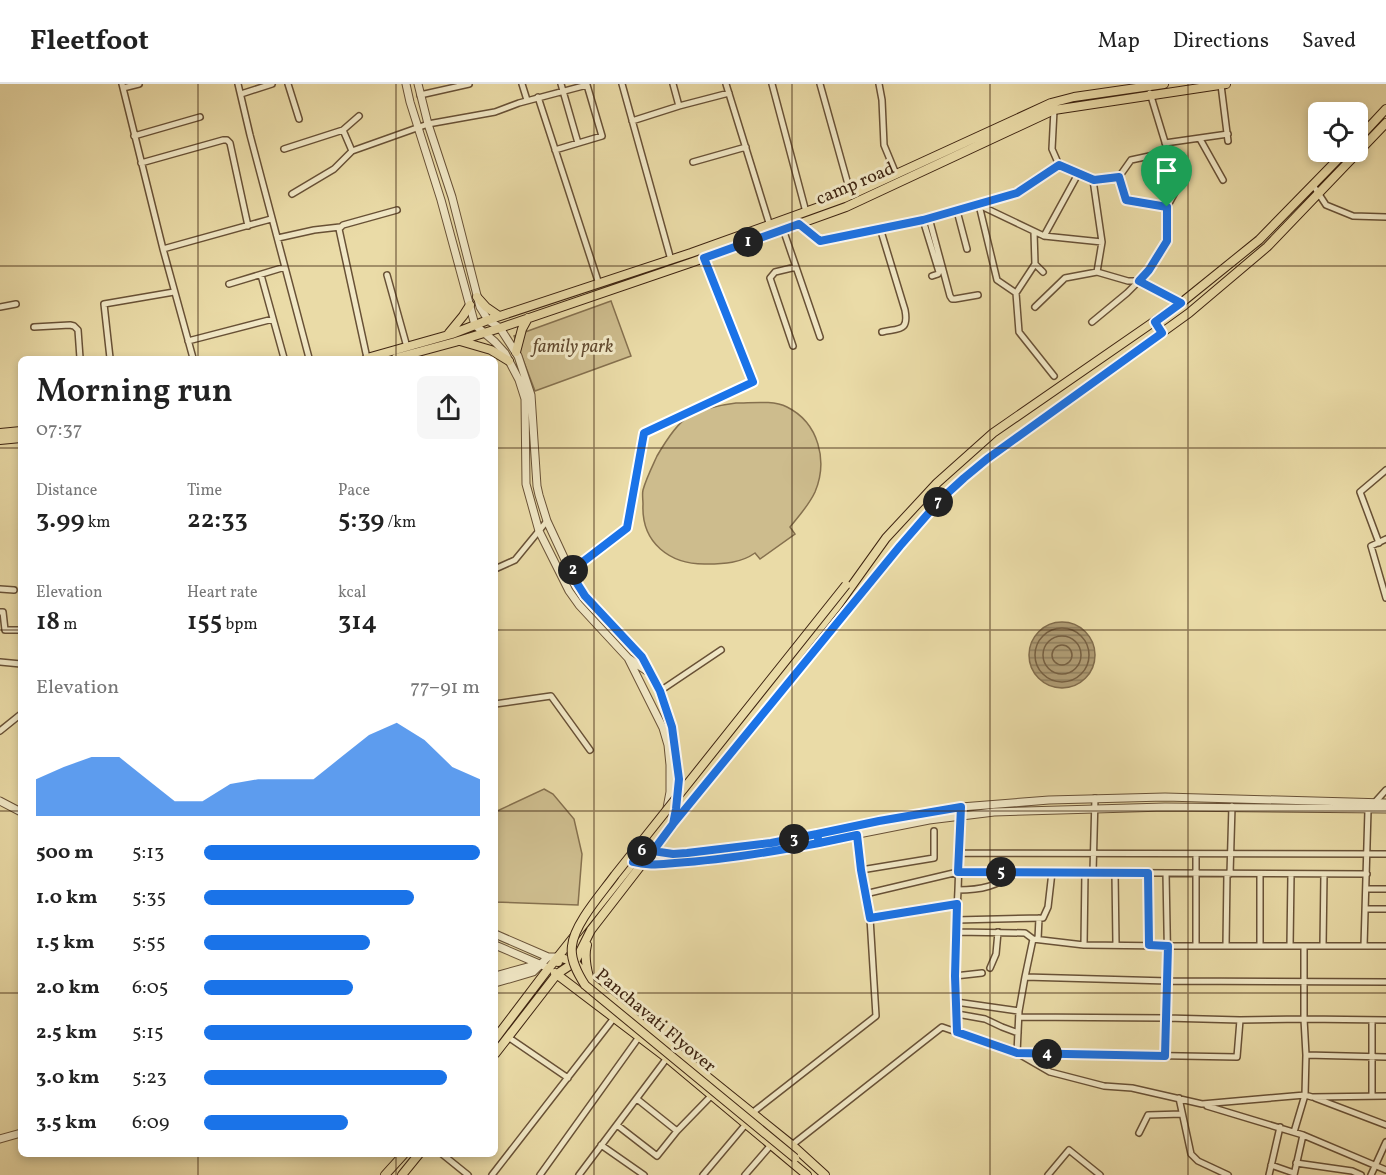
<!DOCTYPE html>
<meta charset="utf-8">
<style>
:root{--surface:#fff;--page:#f6f6f6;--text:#222;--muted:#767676;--line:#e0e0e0;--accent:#1a73e8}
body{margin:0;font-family:Vollkorn,serif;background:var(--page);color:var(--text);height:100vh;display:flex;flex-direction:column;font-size:22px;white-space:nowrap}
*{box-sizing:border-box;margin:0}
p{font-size:20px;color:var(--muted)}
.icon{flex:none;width:33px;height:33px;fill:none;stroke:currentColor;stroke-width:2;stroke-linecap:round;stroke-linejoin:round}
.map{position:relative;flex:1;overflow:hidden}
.details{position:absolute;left:18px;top:272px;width:480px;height:801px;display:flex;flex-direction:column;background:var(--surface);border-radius:9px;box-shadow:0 3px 9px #0003}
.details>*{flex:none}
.fabs{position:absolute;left:1308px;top:18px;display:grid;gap:12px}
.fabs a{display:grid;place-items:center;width:60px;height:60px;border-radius:9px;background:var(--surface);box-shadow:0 3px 9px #0003;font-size:30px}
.pin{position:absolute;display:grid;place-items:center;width:51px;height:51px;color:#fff;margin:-62px -26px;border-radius:50% 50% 50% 0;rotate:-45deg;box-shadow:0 0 6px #0007}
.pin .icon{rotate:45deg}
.km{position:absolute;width:30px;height:30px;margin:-15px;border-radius:50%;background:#222;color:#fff;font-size:16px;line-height:30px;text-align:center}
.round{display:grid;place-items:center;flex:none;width:63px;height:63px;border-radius:9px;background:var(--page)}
.summary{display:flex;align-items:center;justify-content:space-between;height:102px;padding:0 18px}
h1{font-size:33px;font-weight:600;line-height:45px}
.metrics{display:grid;grid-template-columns:repeat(3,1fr);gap:9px;height:102px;padding:6px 18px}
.metrics div{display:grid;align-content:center}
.metrics b{font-size:26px;font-weight:600}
.metrics small{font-size:16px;font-weight:400}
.metrics p{font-size:16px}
.chart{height:168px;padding:12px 18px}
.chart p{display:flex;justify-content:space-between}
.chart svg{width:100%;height:108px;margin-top:6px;fill:var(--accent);opacity:.7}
ul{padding:0 18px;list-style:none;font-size:20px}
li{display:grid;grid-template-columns:96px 72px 1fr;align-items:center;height:45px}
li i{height:15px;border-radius:8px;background:var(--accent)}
header{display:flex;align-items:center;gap:36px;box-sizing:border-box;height:84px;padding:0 30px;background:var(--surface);border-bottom:2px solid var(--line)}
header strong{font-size:28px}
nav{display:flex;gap:33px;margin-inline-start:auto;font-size:21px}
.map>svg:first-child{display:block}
.green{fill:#cdbc8d;stroke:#85704e;stroke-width:1.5}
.water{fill:url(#water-rules);stroke:#816c4c;stroke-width:1.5}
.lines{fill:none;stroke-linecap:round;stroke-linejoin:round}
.shore{stroke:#766042;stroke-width:1.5}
.minor-casing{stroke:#685136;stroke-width:8}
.tertiary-casing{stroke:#685136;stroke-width:9}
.primary-casing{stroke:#3d2310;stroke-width:10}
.minor{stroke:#f1e8c6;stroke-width:5}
.tertiary{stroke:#f1e8c6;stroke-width:7}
.primary{stroke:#eadba7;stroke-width:8}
.primary-bridge-casing{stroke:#3d2310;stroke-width:10;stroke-linecap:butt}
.primary-bridge{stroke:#eadba7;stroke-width:8}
.route-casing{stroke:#fff;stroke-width:12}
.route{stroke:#1a73e8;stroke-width:8}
.grid{fill:none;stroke:#3d2310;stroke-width:1.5;stroke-opacity:0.55}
.labels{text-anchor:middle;stroke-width:6;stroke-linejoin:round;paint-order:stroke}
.street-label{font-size:18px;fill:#3d2310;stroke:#f1e8c6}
.park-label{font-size:18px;font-style:italic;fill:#61492f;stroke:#f1e8c6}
</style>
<header>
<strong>Fleetfoot</strong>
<nav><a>Map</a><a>Directions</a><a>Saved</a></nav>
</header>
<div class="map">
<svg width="1386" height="1091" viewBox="0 0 1386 1091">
<defs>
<pattern id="water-rules" width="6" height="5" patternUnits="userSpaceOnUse" patternTransform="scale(1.5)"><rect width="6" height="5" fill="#af9c74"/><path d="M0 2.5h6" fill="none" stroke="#907f5e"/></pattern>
</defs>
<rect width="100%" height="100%" fill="#eadba7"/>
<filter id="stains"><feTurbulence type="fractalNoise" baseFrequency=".00333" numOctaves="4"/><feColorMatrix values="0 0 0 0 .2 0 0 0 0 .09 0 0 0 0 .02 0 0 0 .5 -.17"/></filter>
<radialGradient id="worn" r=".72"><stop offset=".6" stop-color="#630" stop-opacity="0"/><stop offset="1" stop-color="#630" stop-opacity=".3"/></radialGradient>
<path class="green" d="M611 217 631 272 535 307 514 252Z
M736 319C752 319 773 316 787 323 819 339 828 377 815 408 809 421 799 432 790 443L795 450 760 475 755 469C741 479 724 480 707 480 670 481 641 459 643 420 643 416 642 410 643 406 646 395 652 383 657 372 664 360 676 340 688 333 704 324 719 321 736 319Z
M544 705 553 710 574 735 582 770 578 821 495 818V728Z"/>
<path class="water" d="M1029 571a33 33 0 1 1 66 0a33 33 0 1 1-66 0Z"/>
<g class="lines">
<path class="shore" d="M1035 571a27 27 0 1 1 54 0a27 27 0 1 1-54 0Z
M1043 571a19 19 0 1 1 38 0a19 19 0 1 1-38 0Z
M1052 571a10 10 0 1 1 20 0a10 10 0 1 1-20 0Z"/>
<defs>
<path id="minor" d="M122 0 163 165 193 274
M238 0 250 51 309 274
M288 0 299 35
M522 0 527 16
M561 0 578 59
M622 0 671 176
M673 0 679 22
M726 0 770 142
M772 0 806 128
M820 0 851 111
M879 0 882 16 884 61 896 90
M1221 1 1228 57
M123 4 139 0
M241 10 272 0
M420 11 469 0
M538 13 599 200
M1054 26 1052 65 1059 81 1093 96 1119 93
M632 37 679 22 729 9
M343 46 352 67
M134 52 200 33
M1200 55 1223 96
M1165 59 1228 50
M284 65 343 46 359 32
M693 78 746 63
M141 79 223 56H227L230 59 248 142
M1093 96 1102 158 1097 188
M1313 101 1326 121 1353 132 1386 133
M292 110 334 85 352 67 428 40 495 28 519 19 587 1 602 52 555 66
M979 121 1044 152 1102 158
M979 121 997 196 1016 209
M1167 123 1126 116 1119 93 1131 76 1168 68
M957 127 967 165
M929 134 950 212 952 215H955L978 211
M923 136 939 188 938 190 932 192
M799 140 820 157 923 136 1017 109 1059 81
M880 144 905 226C909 248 899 244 882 248
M783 145 820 253
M1034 148 1035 180 1016 209 1019 248 1054 292
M1044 152 1078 90
M278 154 314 146 340 143
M163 165 271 135
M1035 180 1043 188
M261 191 284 274
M387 191 407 263
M229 200 285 183
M0 223 16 220
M1035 223 1065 194 1097 188 1128 197H1139L1149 186 1167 157V123L1179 101 1175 81 1168 68 1150 9
M1092 238 1127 209 1139 197 1181 219
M34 243 70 241 74 242 78 246 80 274
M188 257 273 235
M793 262 770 194 775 188 796 183
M110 274 104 220 174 208
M367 274 339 145 343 141 397 126
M1386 455 1371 462 1386 514
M1379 459 1360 408 1386 386
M495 485 515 476 547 437
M571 487 627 444 644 349 753 298 704 174
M0 505 14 506
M0 528H3L5 546H21
M0 578 21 580
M660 607 721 566
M495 620 551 612 590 666
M0 647 21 630
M959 769 1386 770
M1196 770V862
M861 786 934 774V747
M1093 788 1095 714
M1115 789 1116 860
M1148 789 1149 861
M1230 790 1232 722
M1367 805H1386
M958 806C982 806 996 802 1016 789
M865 810 958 788 1367 790
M1366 825H1386
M870 834 957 820
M956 836 1043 834 1048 823 1052 788
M956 848 1025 849 1033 855 1084 861 1168 862H1386
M1038 855 1039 834
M1084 861 1085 788
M1226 862 1227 790
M1260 862V790
M1290 862 1291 790
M1323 862 1324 790
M1364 862 1368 726 1386 706
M990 884 996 870 998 848
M955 892 982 889
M1025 893 1033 855
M956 918 1019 927
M957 930 985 935 1002 943 1018 949
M1019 933 1166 934 1240 936 1304 935 1386 936
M1240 936 1237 973 1017 969 1019 927 1025 893 1168 897 1386 898
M957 948 955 892 956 848 958 806 961 723
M508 953 568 994
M1306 971 1386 973
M1165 972 1168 897 1166 789
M1372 1011V936
M1179 1014 1191 1070 1198 1077 1228 1091
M1315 1014 1386 1041
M637 1015 677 1047
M1207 1022 1303 1051 1386 1086
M752 1029 876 932 870 834 861 786 857 751
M617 1041 657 1072 677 1047 712 1011
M1294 1048 1305 1011 1306 971 1304 935V862
M1139 1049 1148 1031 1182 1030
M601 1061 644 1091
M792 1061 942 943 1017 969 1050 988 1104 1002 1132 1004 1202 1020 1305 1011 1312 1013 1386 1012
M442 1070 468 1091
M1296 1079 1352 1087 1361 1091
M1271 1081 1294 1089
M492 1091 614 934
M540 1091 639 953
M579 1091 667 974
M703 1091 746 1040
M745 1091 771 1061
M1048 1091 1069 1066 1100 1091
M1269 1091 1280 1043
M1294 1091 1303 1051
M1371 1091 1386 1058"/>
<path id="tertiary" d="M406 0 410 18 441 116 475 241 495 258 505 269 519 296 525 315 526 400 539 447 569 507 579 521 628 574 647 587
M418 0 428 40 452 113 480 223 488 236 500 244 518 272 531 311 537 402 539 411 547 437 573 493 585 512 642 573 660 607 672 643 679 695 677 713
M628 574 663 644 668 661 670 681V708L667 724
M0 717 21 728
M650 766 680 770 771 759 879 737 961 723 1049 716 1165 713 1386 719
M640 781 687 778 758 770 929 736 994 728 1165 723 1386 725
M495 850 548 873H558
M495 861 544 882
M495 892 531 882 536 883
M495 899 533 888 548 873
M0 1055 21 1049"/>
<path id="primary" d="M1358 55 1386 25
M477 213 486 223 499 232
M449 249 463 232 470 221
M460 257 491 266 509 277
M516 268 522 245 528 234
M367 274 452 250 488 236 691 169 844 114 1051 19 1074 13 1164 0
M396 274 455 258 500 244 693 178 846 123 1054 26 1226 0
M0 349 21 347
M0 356 21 354
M587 861C584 872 586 882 589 893
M558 878V873L575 878 591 899 792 1061 825 1091
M555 889 667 974 807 1091
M495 955 545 889 838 521 886 454 937 399 993 349 1181 219 1259 156 1345 68
M495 970 557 890 575 878 591 846 673 740 900 462 940 416 964 394 987 375 1189 229 1267 163 1386 39
M385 1091 404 1070
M402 1091 419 1070"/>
</defs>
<use href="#minor" class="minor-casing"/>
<use href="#tertiary" class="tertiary-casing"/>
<use href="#primary" class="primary-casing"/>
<use href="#minor" class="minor"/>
<use href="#tertiary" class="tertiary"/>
<use href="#primary" class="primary"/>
<defs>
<path id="primary-bridge" d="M795 1074 585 901C578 890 570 876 572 862 574 840 602 809 615 791L846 501"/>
</defs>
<use href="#primary-bridge" class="primary-bridge-casing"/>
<use href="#primary-bridge" class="primary-bridge"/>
</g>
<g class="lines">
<defs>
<path id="route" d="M1167 123 1126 116 1119 93 1094 96 1059 81 1017 109 923 136 820 157 799 140 704 174 753 298 644 349 627 444 571 487 573 493 585 512 642 573 660 607 672 643 679 695 676 725 673 740 653 767 673 770 687 769 771 759 817 750 819 759 857 751 861 786 870 834 957 820 955 892 957 948 1017 969 1165 972 1168 862 1149 861 1148 789 958 788 961 723 879 737 817 750 819 759C771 768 723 776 675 779 661 780 647 782 633 778L645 763 653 767 673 740 900 462 940 416 964 394 987 375 1162 249 1155 238 1181 219 1139 197 1149 186 1167 157V123"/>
</defs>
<use href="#route" class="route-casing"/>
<use href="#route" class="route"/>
</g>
<path class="grid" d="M198 0V274M396 0V274M594 0V1091M792 0V1091M990 0V1091M1188 0V1091M0 182H1386M0 364H21M495 364H1386M0 546H21M495 546H1386M0 727H21M495 727H1386M0 909H21M495 909H1386M198 1070V1091M396 1070V1091"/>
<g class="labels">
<g class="street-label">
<text transform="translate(855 99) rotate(-23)" y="6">camp road</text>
<text transform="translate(656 936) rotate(40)" y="6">Panchavati Flyover</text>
</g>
<g class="park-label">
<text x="573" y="268">family park</text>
</g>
</g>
<rect width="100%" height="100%" filter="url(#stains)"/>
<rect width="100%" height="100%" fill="url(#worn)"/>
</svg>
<div class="fabs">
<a><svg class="icon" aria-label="locate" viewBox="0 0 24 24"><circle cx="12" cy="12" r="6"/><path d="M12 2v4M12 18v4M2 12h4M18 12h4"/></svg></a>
</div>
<div class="pin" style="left:1167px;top:123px;background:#1e9e55"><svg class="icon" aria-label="arrive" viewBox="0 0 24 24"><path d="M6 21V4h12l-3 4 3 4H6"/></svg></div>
<b class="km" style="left:748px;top:158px">1</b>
<b class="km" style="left:573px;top:486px">2</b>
<b class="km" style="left:794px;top:755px">3</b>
<b class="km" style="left:1047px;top:970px">4</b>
<b class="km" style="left:1001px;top:788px">5</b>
<b class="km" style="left:642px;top:767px">6</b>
<b class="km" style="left:938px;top:418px">7</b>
<section class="details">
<div class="summary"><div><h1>Morning run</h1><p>07:37</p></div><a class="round"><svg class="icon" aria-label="share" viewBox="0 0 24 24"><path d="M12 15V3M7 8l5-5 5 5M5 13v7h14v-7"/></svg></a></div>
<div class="metrics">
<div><p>Distance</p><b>3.99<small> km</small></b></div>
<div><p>Time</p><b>22:33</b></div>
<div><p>Pace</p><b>5:39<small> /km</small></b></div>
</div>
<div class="metrics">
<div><p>Elevation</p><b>18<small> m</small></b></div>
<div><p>Heart rate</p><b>155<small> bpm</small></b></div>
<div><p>kcal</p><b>314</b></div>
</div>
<div class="chart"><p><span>Elevation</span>77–91 m</p>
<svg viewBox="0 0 160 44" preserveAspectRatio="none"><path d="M0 44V29L10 24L20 20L30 20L40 29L50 38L60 38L70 31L80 29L90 29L100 29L110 20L120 11L130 6L140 13L150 24L160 29V44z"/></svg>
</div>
<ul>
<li><b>500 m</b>5:13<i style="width:100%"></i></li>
<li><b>1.0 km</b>5:35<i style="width:76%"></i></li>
<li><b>1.5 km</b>5:55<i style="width:60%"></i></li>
<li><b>2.0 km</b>6:05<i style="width:54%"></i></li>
<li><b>2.5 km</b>5:15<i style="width:97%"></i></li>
<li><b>3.0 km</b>5:23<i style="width:88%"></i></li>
<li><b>3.5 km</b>6:09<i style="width:52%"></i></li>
</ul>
</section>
</div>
